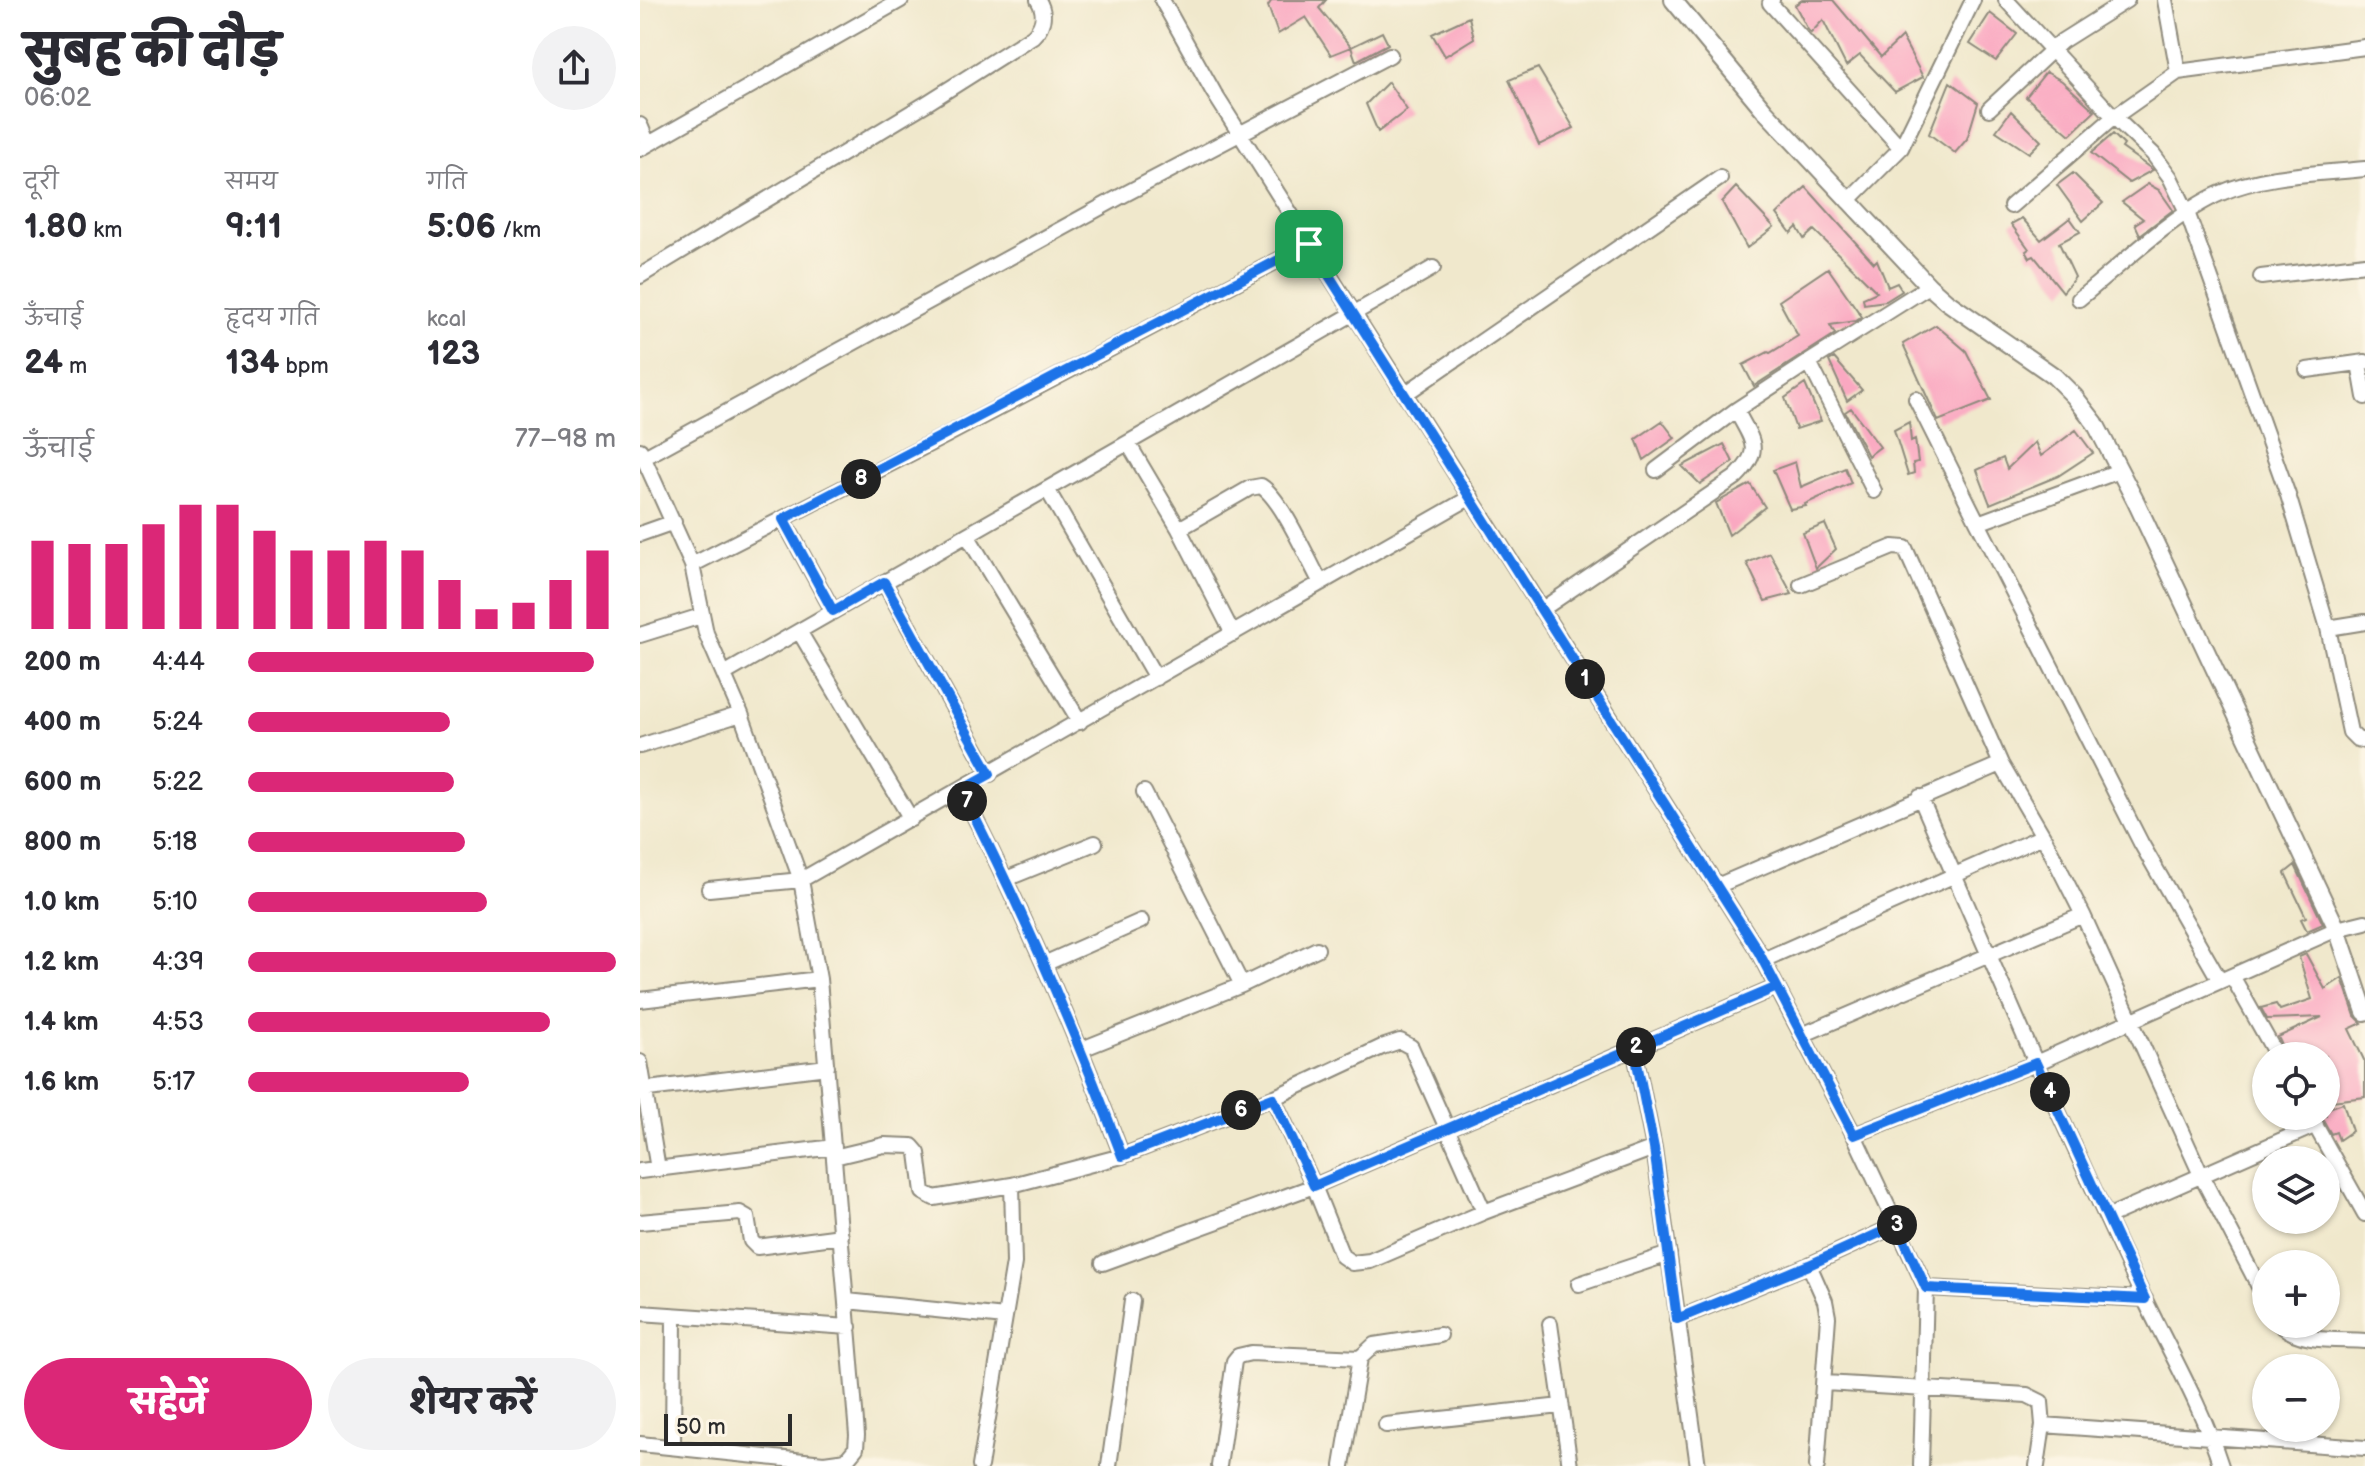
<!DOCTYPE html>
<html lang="hi">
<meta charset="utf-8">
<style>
:root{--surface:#fff;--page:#f2f2f3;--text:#2b2b33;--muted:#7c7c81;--accent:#db2777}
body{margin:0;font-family:"Balsamiq Sans","Playpen Sans Deva",sans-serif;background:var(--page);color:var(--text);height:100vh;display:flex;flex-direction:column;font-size:30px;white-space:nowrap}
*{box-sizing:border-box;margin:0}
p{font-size:26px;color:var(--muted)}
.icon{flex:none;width:44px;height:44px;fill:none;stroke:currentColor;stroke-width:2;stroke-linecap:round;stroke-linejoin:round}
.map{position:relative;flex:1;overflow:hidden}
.panel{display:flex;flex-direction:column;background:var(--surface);width:640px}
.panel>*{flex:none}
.tools{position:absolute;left:1612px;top:1042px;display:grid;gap:16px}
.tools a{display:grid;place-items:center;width:88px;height:88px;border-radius:50%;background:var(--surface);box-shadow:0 2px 6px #0004;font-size:40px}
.scale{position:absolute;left:24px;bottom:20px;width:128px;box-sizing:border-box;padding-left:8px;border:4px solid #2b2b2b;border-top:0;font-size:22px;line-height:28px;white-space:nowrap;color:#2b2b2b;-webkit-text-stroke:6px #fcf5e5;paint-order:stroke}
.pin{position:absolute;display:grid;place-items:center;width:68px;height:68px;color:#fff;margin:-34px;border-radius:16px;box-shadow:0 4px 12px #0006}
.km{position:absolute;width:40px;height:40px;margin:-20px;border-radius:50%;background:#222;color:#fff;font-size:22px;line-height:40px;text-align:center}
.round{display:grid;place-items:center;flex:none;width:84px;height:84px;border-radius:42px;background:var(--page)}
.summary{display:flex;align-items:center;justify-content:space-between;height:136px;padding:0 24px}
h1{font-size:44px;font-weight:800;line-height:60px}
.metrics{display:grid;grid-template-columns:repeat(3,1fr);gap:12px;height:136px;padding:8px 24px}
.metrics div{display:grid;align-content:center}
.metrics b{font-size:34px;font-weight:800}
.metrics small{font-size:22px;font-weight:400}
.metrics p{font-size:22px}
.chart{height:224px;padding:16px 24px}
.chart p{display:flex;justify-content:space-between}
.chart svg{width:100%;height:144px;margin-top:8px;stroke:var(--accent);stroke-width:6}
.button{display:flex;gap:16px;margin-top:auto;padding:16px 24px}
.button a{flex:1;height:92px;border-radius:48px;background:var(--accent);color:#fff;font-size:32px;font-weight:800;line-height:92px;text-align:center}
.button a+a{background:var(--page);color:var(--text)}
ul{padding:0 24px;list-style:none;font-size:26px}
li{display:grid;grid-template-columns:128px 96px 1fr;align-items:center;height:60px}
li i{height:20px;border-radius:10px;background:var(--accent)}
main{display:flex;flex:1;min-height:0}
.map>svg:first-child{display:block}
.building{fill:#faa8c1}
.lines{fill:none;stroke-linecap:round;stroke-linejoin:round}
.minor-casing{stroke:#8e8a7c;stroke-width:18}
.tertiary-casing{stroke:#8e8a7c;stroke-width:20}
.minor{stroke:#fff;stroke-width:14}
.tertiary{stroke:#fff;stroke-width:16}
.route-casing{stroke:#fff;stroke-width:16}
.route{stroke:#1a73e8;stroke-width:10}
</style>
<main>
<section class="panel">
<div class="summary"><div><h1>सुबह की दौड़</h1><p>06:02</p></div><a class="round"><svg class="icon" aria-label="share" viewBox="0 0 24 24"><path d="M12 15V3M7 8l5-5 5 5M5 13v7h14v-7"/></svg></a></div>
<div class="metrics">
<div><p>दूरी</p><b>1.80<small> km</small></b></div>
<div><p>समय</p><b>9:11</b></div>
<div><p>गति</p><b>5:06<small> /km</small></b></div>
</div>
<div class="metrics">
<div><p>ऊँचाई</p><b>24<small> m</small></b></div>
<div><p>हृदय गति</p><b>134<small> bpm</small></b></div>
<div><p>kcal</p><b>123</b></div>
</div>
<div class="chart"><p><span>ऊँचाई</span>77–98 m</p>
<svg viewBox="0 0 160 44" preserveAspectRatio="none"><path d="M5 44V17M15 44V18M25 44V18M35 44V12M45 44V6M55 44V6M65 44V14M75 44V20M85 44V20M95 44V17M105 44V20M115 44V29M125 44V38M135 44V36M145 44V29M155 44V20"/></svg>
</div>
<ul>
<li><b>200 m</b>4:44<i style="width:94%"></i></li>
<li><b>400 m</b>5:24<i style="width:55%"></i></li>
<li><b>600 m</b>5:22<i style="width:56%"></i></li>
<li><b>800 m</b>5:18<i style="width:59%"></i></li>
<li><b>1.0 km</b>5:10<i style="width:65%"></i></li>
<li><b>1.2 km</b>4:39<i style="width:100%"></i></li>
<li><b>1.4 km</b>4:53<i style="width:82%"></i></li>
<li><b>1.6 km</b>5:17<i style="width:60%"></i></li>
</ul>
<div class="button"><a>सहेजें</a><a>शेयर करें</a></div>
</section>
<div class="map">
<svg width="1725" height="1466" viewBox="0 0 1725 1466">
<rect width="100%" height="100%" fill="#fcf5e5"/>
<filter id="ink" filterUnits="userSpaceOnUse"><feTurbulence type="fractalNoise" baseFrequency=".0125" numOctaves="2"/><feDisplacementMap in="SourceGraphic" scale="16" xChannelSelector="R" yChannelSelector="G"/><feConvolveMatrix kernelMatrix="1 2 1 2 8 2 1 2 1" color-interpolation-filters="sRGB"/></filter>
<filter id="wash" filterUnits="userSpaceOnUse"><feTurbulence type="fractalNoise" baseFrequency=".006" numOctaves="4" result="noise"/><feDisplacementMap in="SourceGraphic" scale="32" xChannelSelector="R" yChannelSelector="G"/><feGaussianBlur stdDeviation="1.8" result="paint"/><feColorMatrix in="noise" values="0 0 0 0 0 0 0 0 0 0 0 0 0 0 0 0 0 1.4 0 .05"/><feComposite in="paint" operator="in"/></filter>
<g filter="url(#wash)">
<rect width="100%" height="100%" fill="#f0e8cc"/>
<g id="blocks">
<path class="building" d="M632 0H686L679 8 711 47 691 55 666 17 638 34 628 6Z
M1162 0H1193L1241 57 1262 37 1283 77 1255 92 1220 55 1206 66 1183 20 1171 33 1168 30 1155 5Z
M1350 13 1377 34 1356 61 1330 44Z
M829 17 834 38 805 56 792 34Z
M742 32 748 44 716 61 711 47Z
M898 68 934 128 899 145 869 80Z
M1406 72 1422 81 1455 111 1430 135 1386 97Z
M748 82 767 110 738 132 726 104Z
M1310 82 1338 103 1327 139 1315 153 1289 134Z
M1371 111 1401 141 1389 153 1356 131Z
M1473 134 1484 145 1482 148 1513 170 1489 183 1451 153Z
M1433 173 1463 203 1443 221 1417 185Z
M1508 184 1519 190 1533 210 1500 235 1495 224 1503 219 1482 202Z
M1096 187 1134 227 1107 248 1082 202Z
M1166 187 1234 263 1237 260 1248 287 1257 283 1262 291 1246 301 1224 304 1223 298 1237 292 1174 230 1164 239 1157 227 1151 233 1137 214Z
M1382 218 1401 240 1430 218 1440 232 1419 243 1435 277 1423 292 1394 256 1390 258 1386 251 1389 249 1371 224Z
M1188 268 1222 317 1216 321 1190 325 1195 334 1114 386 1103 365 1128 352 1130 353 1158 336 1139 301Z
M1296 325 1326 351 1351 400 1298 421 1263 344Z
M1194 358 1222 390 1207 401 1189 361Z
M1165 384 1181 421 1156 429 1145 398Z
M1211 408 1240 447 1228 456 1205 412Z
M1022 421 1035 438 1004 460 996 439Z
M1269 422 1271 441 1275 439 1278 462 1273 463 1274 473 1268 475 1254 430Z
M1436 430 1453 453 1418 476 1350 504 1337 470 1363 458 1367 469 1395 442 1401 456Z
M1084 444 1093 462 1060 484 1042 466Z
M1155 462 1161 487 1205 468 1211 483 1165 504 1166 506 1150 509 1133 470Z
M1110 484 1125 507 1089 535 1076 503Z
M1185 524 1196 549 1176 568 1163 533Z
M1130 553 1152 594 1125 601 1107 563Z
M1655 865 1683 924 1667 931 1661 919 1666 917 1645 873Z
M1666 954 1685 989 1702 978 1715 1016 1722 1023 1709 1029 1725 1062V1097L1692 1101 1686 1078V1056H1674L1671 1050 1647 1056 1638 1037 1682 1017 1627 1019 1621 1008 1636 1004 1640 1010 1672 999 1659 957Z
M1703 1103 1712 1131 1699 1140 1696 1132 1691 1134 1681 1116H1686V1109Z"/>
</g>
</g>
<g filter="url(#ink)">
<use href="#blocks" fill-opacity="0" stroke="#8e8a7c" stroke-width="2"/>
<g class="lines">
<defs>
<path id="minor" d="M522 0 574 93 1118 951 1214 1135 1286 1288 1281 1466
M1132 0 1130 3 1261 148
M1366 0 1474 117 1513 154 1530 177 1547 212 1648 495 1688 628 1710 732 1717 739 1725 741
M1525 0 1538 72
M1349 109 1422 41 1487 0
M0 125 8 144
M0 149 261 0
M1208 201 1261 148 1333 0
M1371 206 1474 117 1538 72 1725 47
M0 276 287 103 393 36C404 25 406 13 398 0
M1621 277 1725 264
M1439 299C1479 267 1534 213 1581 193 1625 174 1678 174 1725 169
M1719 363 1725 397
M1667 370 1725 362
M765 394 1080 178
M1276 399 1338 523
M488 443 539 529 593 634
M0 450 52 565 66 633 101 714 161 880 179 979 217 1435 216 1448 206 1460 184 1463 0 1444
M3 458 485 194 750 55
M1016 470 1096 410
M1479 471 1338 523 1501 843 1580 981
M407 489 516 678
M1234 491 1169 362 1289 286
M143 519 193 611
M539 529 610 488 621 486C642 499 668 560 681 583
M0 534 34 522
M327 535 440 722
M52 565 305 436 669 244
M244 582 350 774
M1161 585 1253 547 1265 548 1361 764 1403 836 1443 915 1562 1177 1626 1300
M901 610 1096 477C1124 449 1112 441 1096 410L1169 362
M1688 628 1725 622
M159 631 271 819
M0 635 61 616
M84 674 793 268
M0 746 101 714
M321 790C382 909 435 1031 482 1156
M504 792 602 985
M366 879 455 843
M1077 886 1361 764
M69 889 161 880 831 497
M1123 960 1403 836
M404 964 501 921
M1592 976 1637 1056
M0 1000 179 979
M1162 1035 1443 915
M994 1048 1014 1148
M442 1049 602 985 677 949
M0 1062 18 1169
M0 1090 187 1067
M1670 1116 1725 1214
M1214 1135 1396 1063 1280 797
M194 1157 244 1145 272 1146 278 1153 283 1192 294 1198 372 1185
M0 1171 194 1147
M844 1212 730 1261 712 1263 702 1256 674 1186 1137 987
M1467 1217 1676 1125
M0 1222 100 1213 107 1217 111 1241 117 1247 201 1236
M463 1263 674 1186 633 1098
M1169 1265 1257 1225
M939 1284 1029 1254
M1286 1288 1505 1299
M207 1301 365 1317
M0 1313 209 1327
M1037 1319 1169 1265 1185 1301 1188 1317 1177 1466
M910 1324 930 1466
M1640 1324C1660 1344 1699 1339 1725 1341
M720 1358 734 1345 800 1335
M1185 1383 1387 1395 1401 1402 1403 1425
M746 1425 921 1406
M33 1447 34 1316
M340 1466 374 1263 372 1185 482 1156 633 1098 742 1047 760 1041 771 1047 844 1212 1014 1148 1058 1466
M469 1466 492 1301
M579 1466 594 1361 598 1356 611 1353 720 1358 702 1466
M1397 1466 1403 1425 1725 1448
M1581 1466C1562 1407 1531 1354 1504 1298 1467 1220 1432 1141 1396 1063L1697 929 1725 922"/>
<path id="tertiary" d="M1033 0 1125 111 1289 286 1306 301 1414 376 1434 396 1455 423 1496 502 1697 929 1725 1012"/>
</defs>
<use href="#minor" class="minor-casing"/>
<use href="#tertiary" class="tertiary-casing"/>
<use href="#minor" class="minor"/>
<use href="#tertiary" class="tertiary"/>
</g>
</g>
<g class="lines" filter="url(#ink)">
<defs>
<path id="route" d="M669 244 1118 951 1137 987 994 1048 1014 1148 1037 1319 1169 1265 1257 1225 1286 1288 1505 1299 1396 1063 1214 1135 1137 987 674 1186 633 1098 482 1156C435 1031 382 909 321 790L350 774 244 582 193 611 143 519 669 244"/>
</defs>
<use href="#route" class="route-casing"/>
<use href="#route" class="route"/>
</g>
</svg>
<div class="tools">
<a><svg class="icon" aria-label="locate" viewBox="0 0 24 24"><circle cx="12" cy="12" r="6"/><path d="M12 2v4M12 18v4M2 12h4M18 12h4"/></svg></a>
<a><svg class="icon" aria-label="layers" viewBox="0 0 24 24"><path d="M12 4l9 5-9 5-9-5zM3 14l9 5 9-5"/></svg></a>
<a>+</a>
<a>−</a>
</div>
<div class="scale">50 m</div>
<div class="pin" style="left:669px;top:244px;background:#1e9e55"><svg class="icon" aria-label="arrive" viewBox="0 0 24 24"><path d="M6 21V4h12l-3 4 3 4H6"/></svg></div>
<b class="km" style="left:945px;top:679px">1</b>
<b class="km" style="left:996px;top:1047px">2</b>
<b class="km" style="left:1257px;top:1225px">3</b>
<b class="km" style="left:1410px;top:1092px">4</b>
<b class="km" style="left:601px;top:1110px">6</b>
<b class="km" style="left:327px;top:801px">7</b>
<b class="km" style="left:221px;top:479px">8</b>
</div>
</main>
